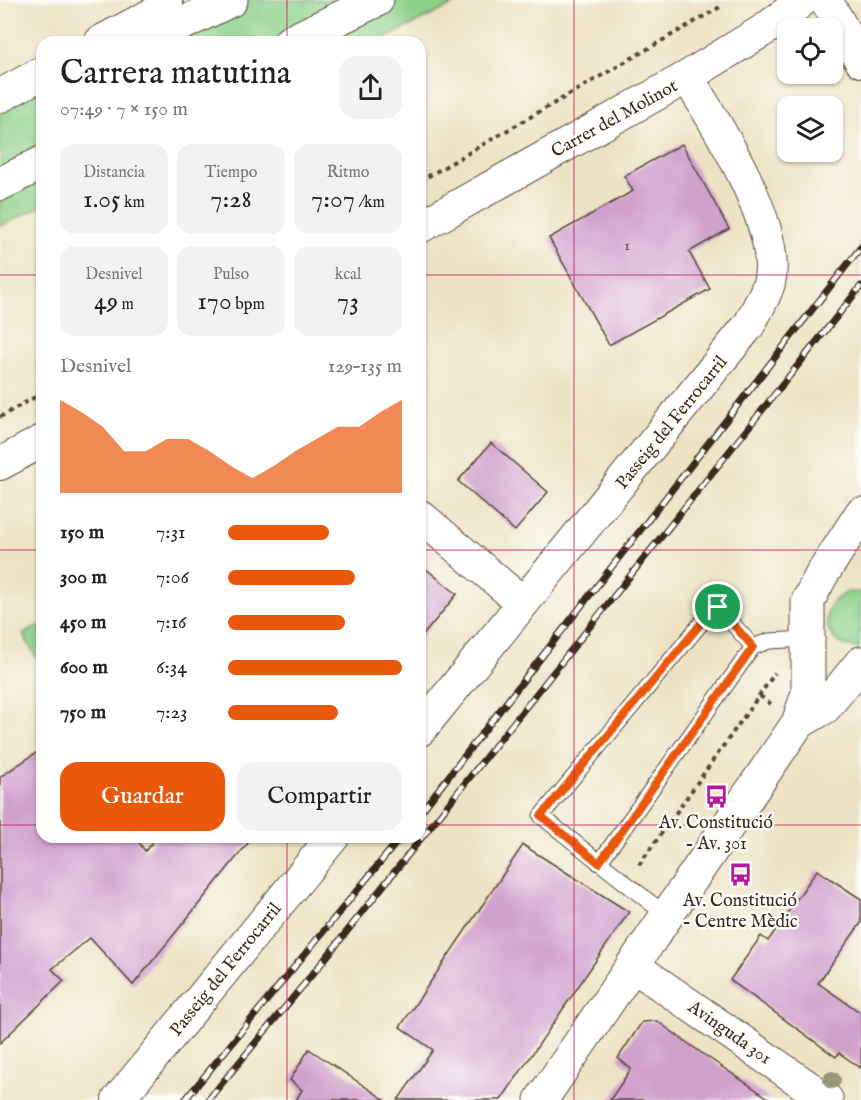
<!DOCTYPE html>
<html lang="es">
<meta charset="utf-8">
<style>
:root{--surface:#fff;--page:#f2f2f2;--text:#222;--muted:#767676;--accent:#ea580c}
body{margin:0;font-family:"IM FELL English",serif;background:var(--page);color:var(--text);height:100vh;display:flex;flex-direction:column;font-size:22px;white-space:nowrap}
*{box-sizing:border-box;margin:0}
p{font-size:20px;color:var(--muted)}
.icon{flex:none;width:33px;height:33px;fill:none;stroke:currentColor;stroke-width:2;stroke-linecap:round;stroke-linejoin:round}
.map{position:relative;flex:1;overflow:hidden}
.drawer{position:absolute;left:36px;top:36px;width:390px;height:807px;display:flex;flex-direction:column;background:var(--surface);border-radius:18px;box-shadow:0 2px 4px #0004}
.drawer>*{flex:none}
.fabs{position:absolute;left:777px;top:18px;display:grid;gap:12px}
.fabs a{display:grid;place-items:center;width:66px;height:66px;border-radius:12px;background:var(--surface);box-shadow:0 2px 4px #0004;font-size:30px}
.pin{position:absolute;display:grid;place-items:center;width:51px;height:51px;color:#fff;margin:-26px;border:3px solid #fff;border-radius:50%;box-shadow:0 2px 6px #0007}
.round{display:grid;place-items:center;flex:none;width:63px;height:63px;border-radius:18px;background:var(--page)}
.head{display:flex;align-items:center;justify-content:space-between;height:102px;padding:0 24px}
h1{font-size:33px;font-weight:600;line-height:45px}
.stats{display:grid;grid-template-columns:repeat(3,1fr);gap:9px;height:102px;padding:6px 24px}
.stats div{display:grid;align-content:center;border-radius:15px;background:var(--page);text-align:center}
.stats b{font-size:26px;font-weight:600}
.stats small{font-size:16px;font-weight:400}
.stats p{font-size:16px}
.chart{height:168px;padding:12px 24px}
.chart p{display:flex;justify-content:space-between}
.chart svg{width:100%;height:108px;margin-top:6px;fill:var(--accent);opacity:.7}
.action{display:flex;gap:12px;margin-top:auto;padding:12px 24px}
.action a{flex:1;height:69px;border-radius:18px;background:var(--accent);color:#fff;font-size:24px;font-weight:600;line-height:69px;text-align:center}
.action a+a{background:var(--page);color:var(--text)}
ul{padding:0 24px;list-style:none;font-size:20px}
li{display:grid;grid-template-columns:96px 72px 1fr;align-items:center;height:45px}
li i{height:15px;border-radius:8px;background:var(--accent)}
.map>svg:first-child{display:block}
.green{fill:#8bd089;stroke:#637d54;stroke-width:1.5}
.building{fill:#d1a1ce}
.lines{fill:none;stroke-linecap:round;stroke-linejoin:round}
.lane-casing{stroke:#564637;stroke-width:17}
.street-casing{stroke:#564637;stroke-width:34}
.secondary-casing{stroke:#564637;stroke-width:35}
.highway-casing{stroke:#564637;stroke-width:35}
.path{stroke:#564637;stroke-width:4;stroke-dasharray:4.5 4.5;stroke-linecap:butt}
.lane{stroke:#fff;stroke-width:15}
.street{stroke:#fff;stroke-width:32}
.secondary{stroke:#fff;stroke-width:33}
.highway{stroke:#fff;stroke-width:33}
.rail-casing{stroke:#3b2a1e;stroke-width:7}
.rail{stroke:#fdfcf7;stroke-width:4.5;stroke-dasharray:14;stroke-linecap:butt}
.tree{fill:#98997a}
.route-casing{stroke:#fff;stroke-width:12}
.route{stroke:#ea580c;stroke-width:8}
.grid{fill:none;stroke:#c2185b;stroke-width:1.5;stroke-opacity:0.55}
.labels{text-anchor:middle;stroke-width:5;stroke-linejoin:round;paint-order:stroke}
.number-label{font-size:15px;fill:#60484a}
.street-label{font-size:18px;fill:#3b2a1e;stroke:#fdfcf7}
.poi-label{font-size:18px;fill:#3b2a1e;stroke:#fdfcf7}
</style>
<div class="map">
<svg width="861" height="1100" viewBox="0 0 861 1100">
<rect width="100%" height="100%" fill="#fdfcf7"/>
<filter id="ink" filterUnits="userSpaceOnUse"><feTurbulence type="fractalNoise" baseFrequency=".0167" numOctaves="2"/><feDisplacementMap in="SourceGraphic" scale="12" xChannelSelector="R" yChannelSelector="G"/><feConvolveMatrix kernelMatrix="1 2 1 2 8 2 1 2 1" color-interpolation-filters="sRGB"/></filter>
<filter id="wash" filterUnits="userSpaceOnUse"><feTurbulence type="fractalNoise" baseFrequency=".008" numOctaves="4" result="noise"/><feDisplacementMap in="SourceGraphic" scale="24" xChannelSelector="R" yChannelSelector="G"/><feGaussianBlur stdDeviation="1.35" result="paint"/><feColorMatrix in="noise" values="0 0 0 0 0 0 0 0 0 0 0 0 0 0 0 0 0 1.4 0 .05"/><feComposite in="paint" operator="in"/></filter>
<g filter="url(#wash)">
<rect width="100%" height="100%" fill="#ede3c4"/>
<path class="green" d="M195 0H463L377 42H112Z
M42 78V206L0 226V99Z
M848 592H861L859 648C823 647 814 606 848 592Z
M42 624V667L23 634Z"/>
<g id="blocks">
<path class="building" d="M682 144 729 229 689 252 710 289 609 345 549 238 633 191 624 176Z
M491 443 548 492 515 531 458 481Z
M420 564 457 594 420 639Z
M42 749V837H135L145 851 157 837H253L133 985 90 938 52 969 64 981 0 1043V777Z
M523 845 629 912 501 1100H398L433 1050 400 1027Z
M817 870 861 899V923L818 983 861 1013V1068L839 1053 836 1057 730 980 761 936 768 941Z
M657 1021 703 1054 771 1100H610L631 1069 618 1058 642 1022Z
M309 1049 385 1100H296L302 1090 290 1080Z"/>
</g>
</g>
<g filter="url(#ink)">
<use href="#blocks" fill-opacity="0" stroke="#564637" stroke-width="1.5"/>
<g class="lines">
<defs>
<path id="lane" d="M599 863 753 647 769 641 807 639
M666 915 541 816 708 615 718 607 753 647"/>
<path id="street" d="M826 0 861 61
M420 227 687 77 767 28 803 0
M0 464 42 441
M420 516 523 603
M420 730 749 325C756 311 765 297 769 283 783 228 716 123 687 77
M632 965 827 1100
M118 1100 333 837"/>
<path id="secondary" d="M798 723 825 707 861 663
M541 1100 798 723 808 693V601L821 576 861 514"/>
<path id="highway" d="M101 42 167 7
M145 42 231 0
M290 42 377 0
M0 96 42 73
M0 184 42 163"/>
</defs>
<use href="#lane" class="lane-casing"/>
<use href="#street" class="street-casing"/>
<use href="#secondary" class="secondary-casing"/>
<use href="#highway" class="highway-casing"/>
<path class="path" d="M420 181 720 7
M0 417 42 393
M760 696 771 704
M639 865 775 673"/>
<use href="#lane" class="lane"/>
<use href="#street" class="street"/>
<use href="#secondary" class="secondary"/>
<use href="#highway" class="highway"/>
<defs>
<path id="rail" d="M420 813 861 247
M185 1100 401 837
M208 1100 325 959 861 286"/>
</defs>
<use href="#rail" class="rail-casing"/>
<use href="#rail" class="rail"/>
</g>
<circle class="tree" cx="832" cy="1080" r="9"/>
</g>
<g class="lines" filter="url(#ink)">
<defs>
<path id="route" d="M718 607 753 647 599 863 541 816 708 615Z"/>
</defs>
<use href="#route" class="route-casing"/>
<use href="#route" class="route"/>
</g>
<path class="grid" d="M287 0V42M574 0V1100M0 275H42M420 275H861M0 550H42M420 550H861M0 825H42M420 825H861M287 837V1100"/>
<defs>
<symbol id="bus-bare" viewBox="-9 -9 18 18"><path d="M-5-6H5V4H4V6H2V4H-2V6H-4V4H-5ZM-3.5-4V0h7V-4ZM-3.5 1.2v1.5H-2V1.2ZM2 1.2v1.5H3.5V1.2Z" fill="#b5179e" stroke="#fdfcf7" stroke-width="2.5" paint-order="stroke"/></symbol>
</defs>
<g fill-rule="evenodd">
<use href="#bus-bare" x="700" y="780" width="33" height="33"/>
<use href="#bus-bare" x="724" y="858" width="33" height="33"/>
</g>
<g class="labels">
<g class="number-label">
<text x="627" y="250">1</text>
</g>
<g class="street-label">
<text transform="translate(614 118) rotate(-29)" y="6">Carrer del Molinot</text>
<text transform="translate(671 422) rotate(-51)" y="6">Passeig del Ferrocarril</text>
<text transform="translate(225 969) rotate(-51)" y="6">Passeig del Ferrocarril</text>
<text transform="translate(730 1032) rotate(35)" y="6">Avinguda 301</text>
</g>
<g class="poi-label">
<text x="716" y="828">Av. Constitució<tspan x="716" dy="21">- Av. 301</tspan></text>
<text x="740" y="906">Av. Constitució<tspan x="740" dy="21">- Centre Mèdic</tspan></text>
</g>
</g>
</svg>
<div class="fabs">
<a><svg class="icon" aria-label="locate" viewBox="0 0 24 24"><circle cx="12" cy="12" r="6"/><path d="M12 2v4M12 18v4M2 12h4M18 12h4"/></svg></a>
<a><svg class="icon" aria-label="layers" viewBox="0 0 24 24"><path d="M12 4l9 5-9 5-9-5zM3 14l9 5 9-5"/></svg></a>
</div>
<div class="pin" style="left:718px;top:607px;background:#1e9e55"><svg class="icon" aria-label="arrive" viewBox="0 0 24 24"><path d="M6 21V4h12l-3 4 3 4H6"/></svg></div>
<section class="drawer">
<div class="head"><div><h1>Carrera matutina</h1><p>07:49 · 7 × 150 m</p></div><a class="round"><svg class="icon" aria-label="share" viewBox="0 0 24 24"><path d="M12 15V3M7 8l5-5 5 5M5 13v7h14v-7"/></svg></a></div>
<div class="stats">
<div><p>Distancia</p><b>1.05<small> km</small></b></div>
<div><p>Tiempo</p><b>7:28</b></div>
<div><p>Ritmo</p><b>7:07<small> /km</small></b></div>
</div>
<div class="stats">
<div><p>Desnivel</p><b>49<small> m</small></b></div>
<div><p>Pulso</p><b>170<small> bpm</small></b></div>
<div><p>kcal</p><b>73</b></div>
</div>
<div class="chart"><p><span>Desnivel</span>129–135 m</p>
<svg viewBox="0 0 160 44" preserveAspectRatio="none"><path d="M0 44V6L10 11L20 17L30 27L40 27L50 22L60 22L70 27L80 33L90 38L100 33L110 27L120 22L130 17L140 17L150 11L160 6V44z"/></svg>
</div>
<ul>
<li><b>150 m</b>7:31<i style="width:58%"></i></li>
<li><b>300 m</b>7:06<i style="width:73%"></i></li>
<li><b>450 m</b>7:16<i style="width:67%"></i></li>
<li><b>600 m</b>6:34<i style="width:100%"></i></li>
<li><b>750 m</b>7:23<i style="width:63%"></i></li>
</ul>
<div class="action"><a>Guardar</a><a>Compartir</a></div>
</section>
</div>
